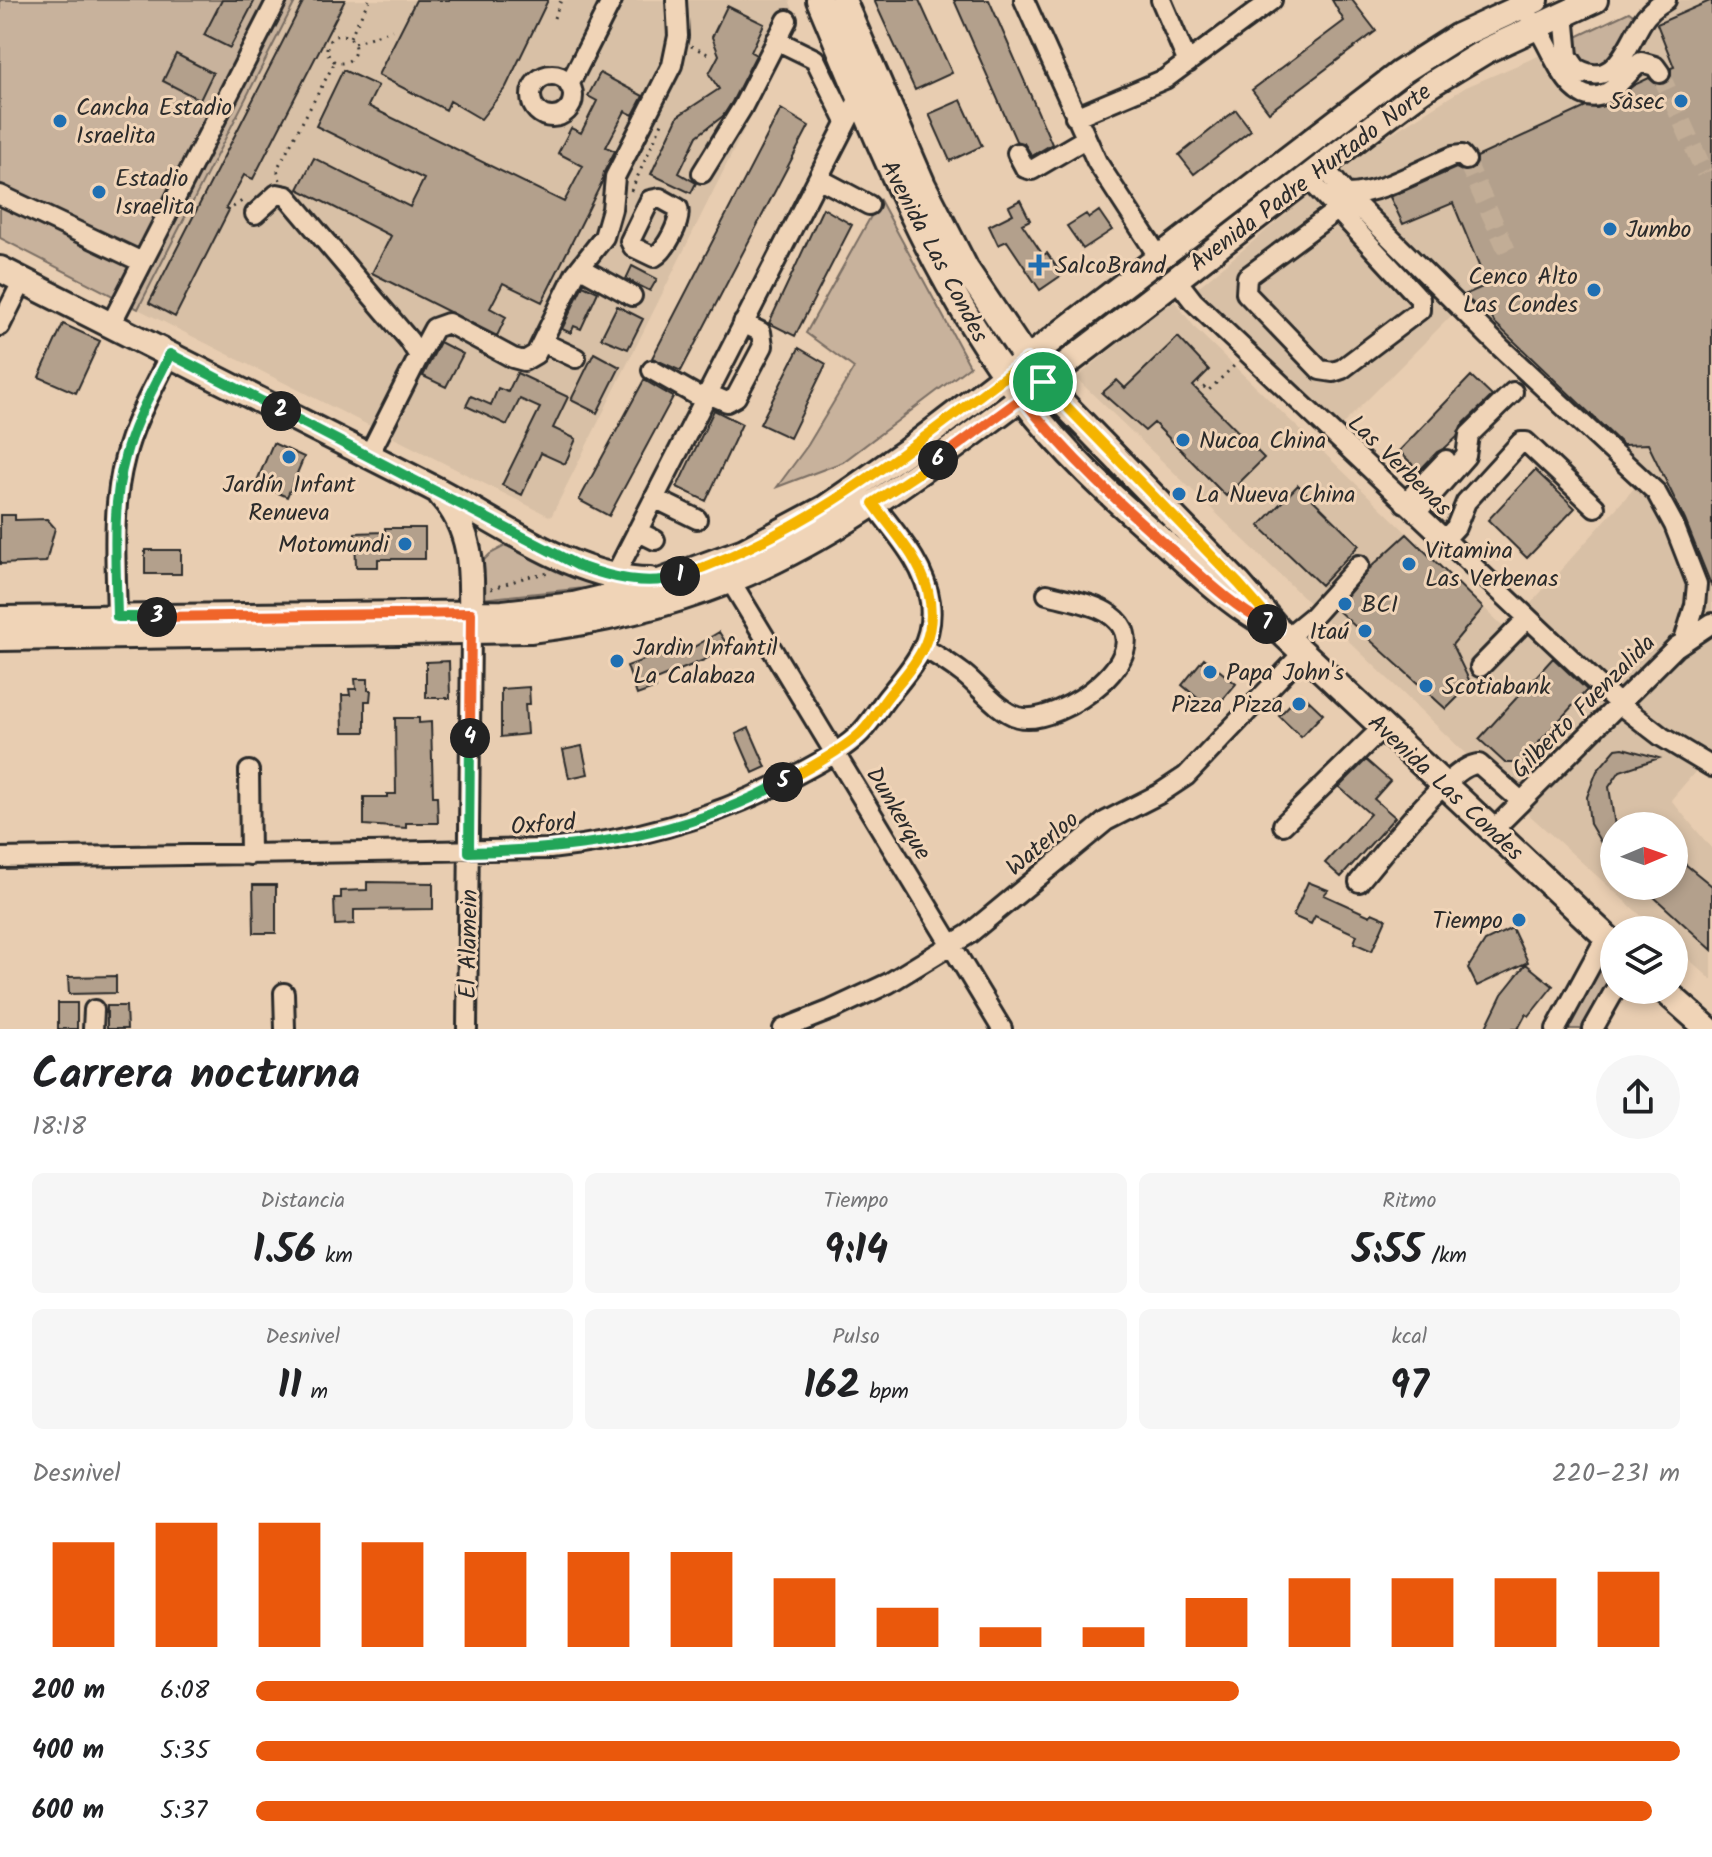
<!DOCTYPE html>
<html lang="es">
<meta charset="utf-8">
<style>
:root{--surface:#fff;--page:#f6f6f6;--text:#202124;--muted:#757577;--accent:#ea580c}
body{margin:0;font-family:Kalam,sans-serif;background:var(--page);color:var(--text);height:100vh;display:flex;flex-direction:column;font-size:30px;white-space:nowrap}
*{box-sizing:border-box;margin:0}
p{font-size:26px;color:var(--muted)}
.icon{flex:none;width:44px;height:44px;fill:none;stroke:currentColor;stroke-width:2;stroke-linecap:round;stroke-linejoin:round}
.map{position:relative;height:1029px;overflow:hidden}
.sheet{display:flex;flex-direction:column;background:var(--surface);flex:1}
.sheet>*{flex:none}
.needle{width:52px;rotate:88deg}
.fabs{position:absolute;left:1600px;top:812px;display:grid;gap:16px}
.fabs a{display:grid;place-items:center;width:88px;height:88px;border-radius:50%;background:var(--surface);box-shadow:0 4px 12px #0003;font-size:40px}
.pin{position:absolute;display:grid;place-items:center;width:68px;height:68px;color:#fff;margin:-34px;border:4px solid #fff;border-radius:50%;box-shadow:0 2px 8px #0007}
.km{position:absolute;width:40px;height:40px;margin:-20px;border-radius:50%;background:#222;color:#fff;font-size:22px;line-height:40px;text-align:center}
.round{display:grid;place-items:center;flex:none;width:84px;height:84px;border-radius:42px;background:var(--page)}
.summary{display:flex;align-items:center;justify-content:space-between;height:136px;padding:0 32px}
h1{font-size:44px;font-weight:700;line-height:60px}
.metrics{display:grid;grid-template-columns:repeat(3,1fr);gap:12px;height:136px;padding:8px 32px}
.metrics div{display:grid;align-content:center;border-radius:12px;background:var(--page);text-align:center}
.metrics b{font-size:40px;font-weight:700}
.metrics small{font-size:22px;font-weight:400}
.metrics p{font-size:22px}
.chart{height:224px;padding:16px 32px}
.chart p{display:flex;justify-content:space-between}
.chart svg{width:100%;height:144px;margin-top:8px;stroke:var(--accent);stroke-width:6}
ul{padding:0 32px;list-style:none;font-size:26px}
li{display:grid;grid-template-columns:128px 96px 1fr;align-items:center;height:60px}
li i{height:20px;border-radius:10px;background:var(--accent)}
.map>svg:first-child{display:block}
.built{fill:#d8c0a6;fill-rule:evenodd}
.green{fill:#c8b29c;stroke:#7a6e64;stroke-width:2}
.building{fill:#b3a08c;stroke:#2b2b2b;stroke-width:2}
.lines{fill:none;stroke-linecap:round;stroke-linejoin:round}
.minor-tunnel{stroke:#c2ad96;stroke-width:18;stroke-dasharray:18 9;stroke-linecap:butt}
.minor-casing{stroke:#2b2b2b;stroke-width:24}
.major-casing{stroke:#2b2b2b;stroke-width:30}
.path{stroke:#2b2b2b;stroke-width:3;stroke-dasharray:2 6;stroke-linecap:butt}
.minor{stroke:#f0d4b7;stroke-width:18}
.major{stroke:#f0d4b7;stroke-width:24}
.split-1-casing{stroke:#fff;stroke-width:16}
.split-2-casing{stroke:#fff;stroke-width:16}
.split-3-casing{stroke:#fff;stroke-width:16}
.split-4-casing{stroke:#fff;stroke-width:16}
.split-5-casing{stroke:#fff;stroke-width:16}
.split-6-casing{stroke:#fff;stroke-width:16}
.split-7-casing{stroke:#fff;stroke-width:16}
.split-8-casing{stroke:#fff;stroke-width:16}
.split-1{stroke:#f5b400;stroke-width:10}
.split-2{stroke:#22a559;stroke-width:10}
.split-3{stroke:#22a559;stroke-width:10}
.split-4{stroke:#f0652b;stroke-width:10}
.split-5{stroke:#22a559;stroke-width:10}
.split-6{stroke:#f5b400;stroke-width:10}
.split-7{stroke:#f0652b;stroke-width:10}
.split-8{stroke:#f5b400;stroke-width:10}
.poi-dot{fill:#1f6fb2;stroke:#f0d4b7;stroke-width:3}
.labels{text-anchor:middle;stroke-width:6;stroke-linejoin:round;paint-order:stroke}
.poi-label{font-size:24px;fill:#2b2b2b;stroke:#f0d4b7;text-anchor:start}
.street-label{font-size:24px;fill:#2b2b2b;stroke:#f0d4b7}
</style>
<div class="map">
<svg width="1712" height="1029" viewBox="0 0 1712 1029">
<rect width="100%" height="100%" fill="#e8cdb1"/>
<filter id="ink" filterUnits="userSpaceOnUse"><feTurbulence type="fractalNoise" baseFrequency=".0125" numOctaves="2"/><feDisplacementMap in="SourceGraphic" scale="16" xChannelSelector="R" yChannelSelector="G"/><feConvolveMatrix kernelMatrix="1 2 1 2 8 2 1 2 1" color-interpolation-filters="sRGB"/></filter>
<g filter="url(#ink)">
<path class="built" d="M296 0H789L798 21 551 517 138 309Z
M1669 0H1712V752L1671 800 1712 849V980L1674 946V930H1657L1526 812 1076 378 1173 299 1196 329 1507 630 1637 485 1452 315 1340 427 1216 316 1197 288 1358 154 1466 87ZM1614 826H1674V886H1614Z"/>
<path class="green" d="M0 0H296L138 309 0 238Z
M1629 12 1636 17 1610 64 1593 68 1583 63 1572 39Z
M880 200 970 366 843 462 777 487 808 445 854 368 806 333Z
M505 546 534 547 604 586 481 599 477 567 490 554Z
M1601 968 1614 979 1586 1029H1567Z"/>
<path class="building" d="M222 0H255L230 48 204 35Z
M304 0H345L253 179 244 175 226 208 229 210 175 317 149 303Z
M416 0H548L506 87 481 119 450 101 446 110 378 75Z
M874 0H919L952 73 915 90Z
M954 0H989L1052 144 1032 156 1024 143 1016 141Z
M1332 0H1352L1376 31 1269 112 1252 90 1344 21Z
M1712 0V587L1685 520 1648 444 1623 445 1494 322 1486 306 1479 309 1464 295 1487 285 1453 203 1403 224 1390 197 1456 168 1462 171 1473 170 1477 164V157L1586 107 1597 108 1612 103 1634 85 1649 78 1656 84 1666 83 1671 77V68L1674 67 1657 24Z
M727 6 764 24 751 52 756 55 732 102 723 116 697 136 679 173 696 183 691 193 651 174 678 116 719 89 709 74 719 55 712 37Z
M176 54 213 73 200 100 163 81Z
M343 70 378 86 368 106 564 202 583 166 558 153 571 128 581 133 597 101 588 96 600 73 643 96 633 115 625 111 606 147 615 151 604 172 602 182 542 302 503 283 490 308 506 317 497 336 372 273 391 236 298 189 314 158 410 207 424 179 316 126Z
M961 100 982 146 950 161 929 114Z
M781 109 809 126 681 371 652 358Z
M1236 110 1251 130 1194 174 1179 155Z
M1020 200 1030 220 1022 224 1043 255 1047 253 1062 275 1040 290 1007 241 998 245 989 226 1013 214 1009 206Z
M823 208 852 225 795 336 769 323Z
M1099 211 1112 230 1083 249 1067 226 1086 214 1089 218Z
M632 266 657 279 650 291 626 279Z
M583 285 598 292 581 329 574 326 571 333 562 329Z
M617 306 643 319 628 349 601 338Z
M63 324 100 341 76 393 39 377Z
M1178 337 1209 370 1193 386 1264 458 1226 496 1154 423 1145 431 1102 393 1117 380 1125 388Z
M440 342 463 354 446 387 423 376Z
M799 348 826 364 790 438 760 424Z
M594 353 620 367 597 413 571 400Z
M517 373 568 397 553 428 576 439 565 464 541 453 522 495 502 485 540 408 520 399 507 425 466 406 471 396 491 405 498 388 508 392Z
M1471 376 1492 396 1461 426 1457 437 1445 448 1437 452 1419 471 1399 451Z
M644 380 673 397 609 516 579 500Z
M714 410 742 424 706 501 677 487Z
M273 443 304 457 287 497 256 483Z
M1535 470 1575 508 1527 558 1488 520Z
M1298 485 1359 545 1321 585 1259 526Z
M0 515H15V520L47 519 55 528 46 562 0 564Z
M385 528H425V559H378V567H356L355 533 385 532Z
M1407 534 1483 608 1452 645 1471 684 1446 709 1336 609 1371 567Z
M145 550H181V574H145Z
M719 632 728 646 704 660 653 681 656 688 637 695 627 666 686 644 689 650Z
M1204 658 1236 684 1213 711 1182 685Z
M1553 658 1587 690 1520 763H1505L1479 739Z
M449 661 450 698H426V662Z
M355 679H368V690H371L370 701H365V732H343L342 695H350L349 689H356Z
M529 687 530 704H525L527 734 501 737V689Z
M1301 693 1323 714 1301 737 1279 716Z
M395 718H419V723L431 722 433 796H437L438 823H406V828L364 825V797H387V794H396Z
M749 728 766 767 753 773 736 734Z
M582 746 588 774 569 778 563 750Z
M1623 748 1659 758 1620 771 1609 787 1615 826 1614 865 1590 824 1587 797 1597 771 1616 749Z
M1366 760 1390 781 1374 799 1395 817 1341 877 1325 863 1370 814 1339 787Z
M1674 855 1712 886V950L1642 886H1674Z
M367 882 433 883V909L354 910V924L335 925 334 898H341V891L367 890Z
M1308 882 1328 890 1324 895 1370 916 1372 913 1386 919 1372 951 1354 943 1357 935 1315 916 1311 924 1293 916Z
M253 885H276V933H254Z
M1512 928 1528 962 1477 986 1468 968 1485 941Z
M1526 964 1553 986 1529 1016 1526 1014 1518 1029H1485L1502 994Z
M116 976V993L69 994 68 977Z
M58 1003H77V1029H58Z
M107 1006H126L127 1029H107Z"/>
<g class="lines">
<path class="minor-tunnel" d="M1660 73 1705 173
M1466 160 1509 255"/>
<defs>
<path id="minor" d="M1024 0 1097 162 1160 259
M1161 0 1188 63
M1564 14 1568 56 1581 75
M1530 18C1551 38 1567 116 1608 92 1621 84 1629 71 1641 62L1655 66 1660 73
M776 40 815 59 846 122
M1573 66C1613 93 1626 48 1642 22 1648 12 1656 6 1666 0
M531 96a21 21 0 1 1 42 0a21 21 0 1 1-42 0Z
M569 85 612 0
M1075 117 1165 79 1272 0
M1017 153 1025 168 1032 170 1085 139
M1323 166 1346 194C1379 195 1423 168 1453 156L1462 155 1466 160
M702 173 742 108 787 20
M818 178 869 205
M1308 178 1420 299V310L1342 369 1333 372 1320 370 1246 293 1247 277 1337 210
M1346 194 1500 347 1656 492 1674 525 1697 584 1695 605 1684 640
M0 195 142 262
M660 198 678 208C682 221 666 250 654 257L633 247 630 241 650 200Z
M255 214 277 194 287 196 409 340 419 356 369 455
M581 268 632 296
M1176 279 1193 301 1619 704 1662 737 1712 767
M111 324 277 0
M0 326 23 280
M542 342 576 358
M419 356 434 328 448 323 513 358 524 361 536 354 575 274 604 237 612 209 615 177 672 65 678 36 676 0
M652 370 703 399
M706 393 727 402 736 397 763 346 761 332 743 323
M654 498 697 519
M1405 503 1446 460
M1416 513 1466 456 1469 435 1513 392
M637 531 655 540
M1444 540 1456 527 1466 502 1521 442H1526L1595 507
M614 577 859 98
M730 580 1002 1029
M117 617C116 565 111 508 125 457 134 420 154 388 170 354
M1286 638 1313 616 1359 565
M924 648C938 656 952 665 965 675 981 688 998 711 1018 717 1058 728 1171 650 1106 612 1089 602 1065 599 1047 594
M1480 667 1528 618
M249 771 250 855
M1283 825 1382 728
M1493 830 1676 647 1712 623
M0 858 550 849C636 840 717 818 794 776 815 765 838 753 856 737 870 725 878 708 890 694 913 666 935 641 930 602 925 564 895 533 873 503
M1359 882C1378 859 1453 762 1479 764L1521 801
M284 993 285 1029
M93 1029 94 1010
M467 1029 471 633
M783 1029 831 1010 889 983 969 934 1106 821 1159 794 1186 776 1303 653
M1556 1029 1606 937
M1593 1029 1615 990"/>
<path id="major" d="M819 0C878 139 930 278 1023 399 1062 451 1111 496 1159 538 1191 566 1222 597 1258 619
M843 0 923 185 966 269 1027 360 1053 393 1239 584 1278 629 1614 944
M0 269C143 341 286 413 429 486 497 520 572 580 650 580
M441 495C476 533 471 578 471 626
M0 619 503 613 574 605 640 589 744 551 825 508 907 451 1400 73 1458 36 1536 0
M0 638 530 630C598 622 665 606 729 581 824 543 909 481 991 420 1095 344 1196 263 1298 185 1341 152 1384 117 1428 86L1487 50 1595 0
M1664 990 1708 1029"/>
</defs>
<use href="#minor" class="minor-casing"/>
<use href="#major" class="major-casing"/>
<path class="path" d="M554 18 561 0
M327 49a14 14 0 1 1 28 0a14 14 0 1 1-28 0Z
M350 37 369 0
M354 43 392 30
M691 46 712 56
M280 180 277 169 335 62
M631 191 663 121
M233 207 245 199
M1198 381 1208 391 1238 362
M491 589 526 577 549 573"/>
<use href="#minor" class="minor"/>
<use href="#major" class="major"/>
</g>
</g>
<g class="lines" filter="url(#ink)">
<defs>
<path id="split-1" d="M680 576C817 529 913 444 1027 360L1043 382"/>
<path id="split-2" d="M281 411 579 566C610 577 647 587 680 576"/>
<path id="split-3" d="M157 617H117C116 565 111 507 125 457 134 420 154 388 170 354L281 411"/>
<path id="split-4" d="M157 617 471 613 470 738"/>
<path id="split-5" d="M470 738 469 852C579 850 685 836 783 782"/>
<path id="split-6" d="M783 782C808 769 834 755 856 737 869 727 876 712 886 699 914 663 940 641 928 591 919 557 892 530 873 503L938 460"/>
<path id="split-7" d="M938 460 1022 398C1068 457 1123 507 1179 556 1206 580 1234 607 1267 624"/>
<path id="split-8" d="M1043 382 1239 584 1278 629 1267 624"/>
</defs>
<use href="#split-1" class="split-1-casing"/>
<use href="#split-2" class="split-2-casing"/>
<use href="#split-3" class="split-3-casing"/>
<use href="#split-4" class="split-4-casing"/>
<use href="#split-5" class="split-5-casing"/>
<use href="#split-6" class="split-6-casing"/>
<use href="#split-7" class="split-7-casing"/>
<use href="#split-8" class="split-8-casing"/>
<use href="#split-1" class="split-1"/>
<use href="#split-2" class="split-2"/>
<use href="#split-3" class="split-3"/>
<use href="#split-4" class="split-4"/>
<use href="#split-5" class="split-5"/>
<use href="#split-6" class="split-6"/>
<use href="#split-7" class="split-7"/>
<use href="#split-8" class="split-8"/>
</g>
<g class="poi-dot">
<circle cx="1681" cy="101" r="8"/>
<circle cx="60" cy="121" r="8"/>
<circle cx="99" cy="192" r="8"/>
<circle cx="1610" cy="229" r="8"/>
<path d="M1035 253h8v8h8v8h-8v8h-8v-8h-8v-8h8z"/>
<circle cx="1594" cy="290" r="8"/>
<circle cx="1183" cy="440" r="8"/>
<circle cx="289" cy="457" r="8"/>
<circle cx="1179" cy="494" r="8"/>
<circle cx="405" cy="544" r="8"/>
<circle cx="1409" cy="564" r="8"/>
<circle cx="1345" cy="604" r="8"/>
<circle cx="1365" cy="631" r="8"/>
<circle cx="617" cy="661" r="8"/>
<circle cx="1210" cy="672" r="8"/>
<circle cx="1426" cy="686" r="8"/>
<circle cx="1299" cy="704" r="8"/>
<circle cx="1519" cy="920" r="8"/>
</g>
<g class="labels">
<g class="poi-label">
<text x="1665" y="109" text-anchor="end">5àsec</text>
<text x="76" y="115">Cancha Estadio<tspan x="76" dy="28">Israelita</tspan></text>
<text x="115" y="186">Estadio<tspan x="115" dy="28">Israelita</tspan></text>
<text x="1626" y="237">Jumbo</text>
<text x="1055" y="273">SalcoBrand</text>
<text x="1578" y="284" text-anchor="end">Cenco Alto<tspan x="1578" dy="28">Las Condes</tspan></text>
<text x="1199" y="448">Nucoa China</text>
<text x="289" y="492" text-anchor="middle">Jardín Infant<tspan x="289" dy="28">Renueva</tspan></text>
<text x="1195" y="502">La Nueva China</text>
<text x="389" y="552" text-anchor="end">Motomundi</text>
<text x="1425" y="558">Vitamina<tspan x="1425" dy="28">Las Verbenas</tspan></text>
<text x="1361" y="612">BCI</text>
<text x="1349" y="639" text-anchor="end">Itaú</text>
<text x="633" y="655">Jardin Infantil<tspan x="633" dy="28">La Calabaza</tspan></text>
<text x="1226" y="680">Papa John's</text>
<text x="1442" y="694">Scotiabank</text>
<text x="1283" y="712" text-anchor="end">Pizza Pizza</text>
<text x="1503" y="928" text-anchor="end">Tiempo</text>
</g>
<g class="street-label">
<text transform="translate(1310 177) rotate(-37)" y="8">Avenida Padre Hurtado Norte</text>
<text transform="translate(935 251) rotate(62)" y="8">Avenida Las Condes</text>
<text transform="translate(1400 465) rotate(44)" y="8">Las Verbenas</text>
<text transform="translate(1583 706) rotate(-45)" y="8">Gilberto Fuenzalida</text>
<text transform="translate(1446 787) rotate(43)" y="8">Avenida Las Condes</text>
<text transform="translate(899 813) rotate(59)" y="8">Dunkerque</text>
<text transform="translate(543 824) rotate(-4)" y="8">Oxford</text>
<text transform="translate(1042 843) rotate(-40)" y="8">Waterloo</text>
<text transform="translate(468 944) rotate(-89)" y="8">El Alamein</text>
</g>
</g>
</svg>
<div class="fabs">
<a><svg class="needle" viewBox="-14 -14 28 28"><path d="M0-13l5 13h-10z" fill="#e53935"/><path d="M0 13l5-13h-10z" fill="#757577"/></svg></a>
<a><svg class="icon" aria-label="layers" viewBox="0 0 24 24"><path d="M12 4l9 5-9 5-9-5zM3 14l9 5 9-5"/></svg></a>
</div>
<div class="pin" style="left:1043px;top:382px;background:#1e9e55"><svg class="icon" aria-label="arrive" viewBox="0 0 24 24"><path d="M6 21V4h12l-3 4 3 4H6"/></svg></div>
<b class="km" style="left:680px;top:576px">1</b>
<b class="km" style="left:281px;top:411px">2</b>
<b class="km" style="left:157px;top:617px">3</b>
<b class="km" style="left:470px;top:738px">4</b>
<b class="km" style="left:783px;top:782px">5</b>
<b class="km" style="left:938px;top:460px">6</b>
<b class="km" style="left:1267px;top:624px">7</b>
</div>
<section class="sheet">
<div class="summary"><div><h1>Carrera nocturna</h1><p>18:18</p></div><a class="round"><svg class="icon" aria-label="share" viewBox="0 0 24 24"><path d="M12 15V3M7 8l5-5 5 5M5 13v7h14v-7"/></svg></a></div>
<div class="metrics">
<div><p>Distancia</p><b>1.56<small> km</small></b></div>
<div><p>Tiempo</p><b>9:14</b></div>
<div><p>Ritmo</p><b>5:55<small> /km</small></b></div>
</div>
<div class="metrics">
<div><p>Desnivel</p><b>11<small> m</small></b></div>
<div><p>Pulso</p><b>162<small> bpm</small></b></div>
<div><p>kcal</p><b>97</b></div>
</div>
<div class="chart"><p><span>Desnivel</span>220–231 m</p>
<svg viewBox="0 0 160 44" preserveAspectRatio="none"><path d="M5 44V12M15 44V6M25 44V6M35 44V12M45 44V15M55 44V15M65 44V15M75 44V23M85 44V32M95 44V38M105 44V38M115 44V29M125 44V23M135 44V23M145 44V23M155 44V21"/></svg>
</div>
<ul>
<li><b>200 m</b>6:08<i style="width:69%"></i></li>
<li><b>400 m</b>5:35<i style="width:100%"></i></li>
<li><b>600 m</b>5:37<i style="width:98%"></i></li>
</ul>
</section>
